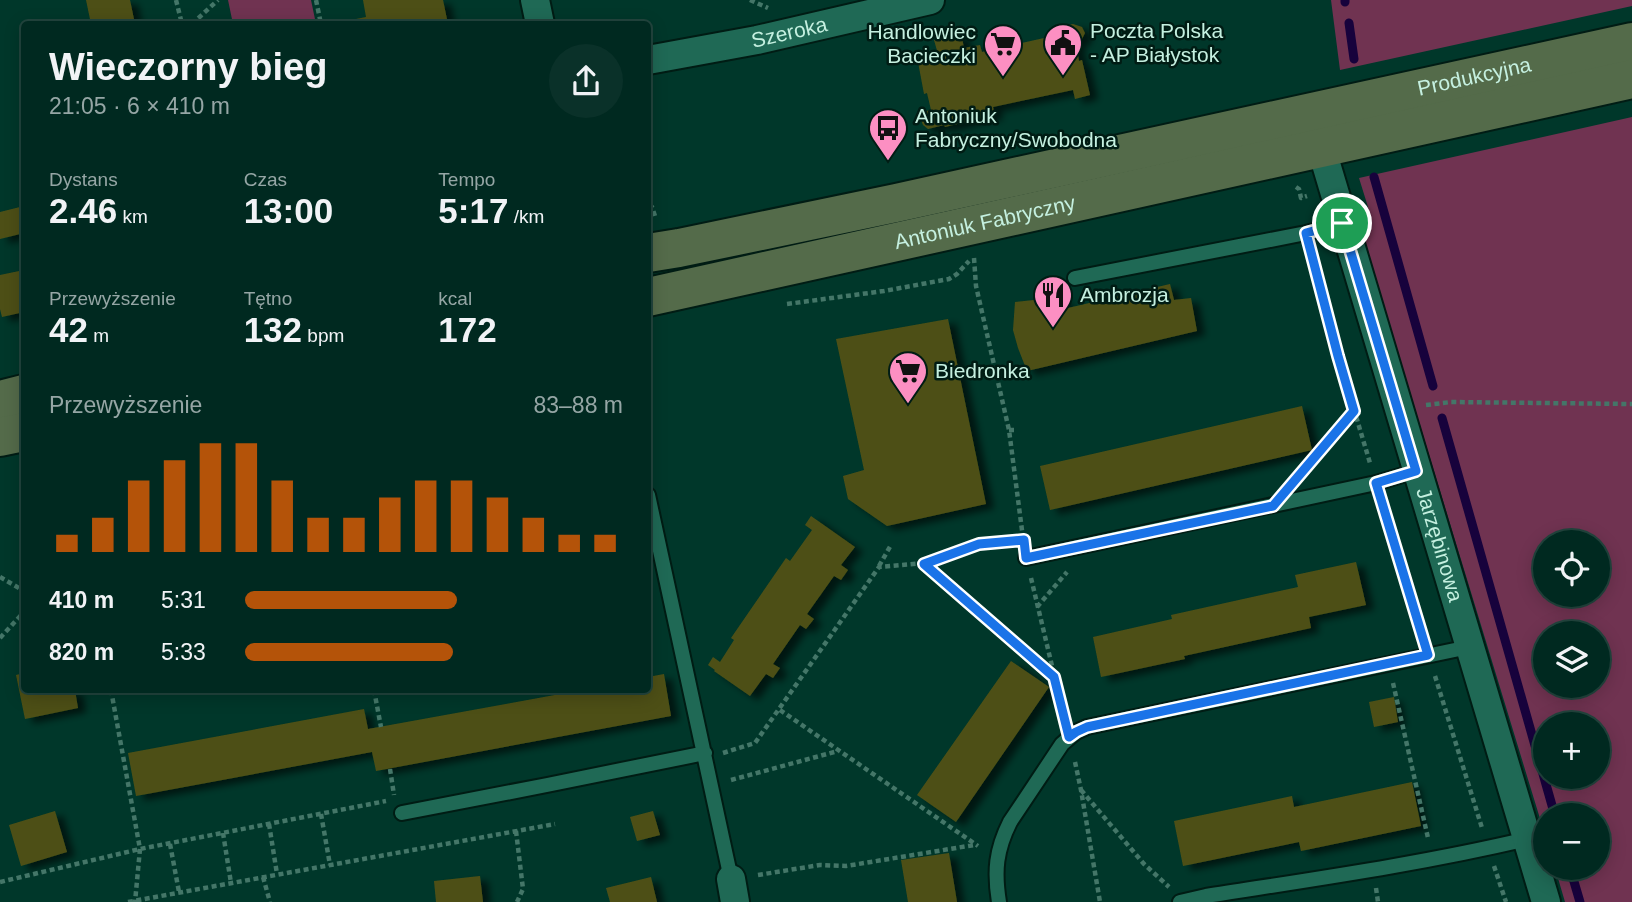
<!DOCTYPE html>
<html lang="pl">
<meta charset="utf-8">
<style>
:root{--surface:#002920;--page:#0a3129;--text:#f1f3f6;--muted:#95a6a5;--line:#22453e;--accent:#b45309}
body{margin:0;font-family:Helvetica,sans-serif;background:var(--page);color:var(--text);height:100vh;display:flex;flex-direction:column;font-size:26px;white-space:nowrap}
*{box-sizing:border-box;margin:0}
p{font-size:23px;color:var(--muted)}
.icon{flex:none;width:38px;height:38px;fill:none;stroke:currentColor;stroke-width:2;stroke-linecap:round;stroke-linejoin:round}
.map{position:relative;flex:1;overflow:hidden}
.details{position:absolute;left:21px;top:21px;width:630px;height:672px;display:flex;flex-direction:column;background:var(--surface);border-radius:7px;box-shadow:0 4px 18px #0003,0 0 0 2px var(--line)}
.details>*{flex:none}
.tools{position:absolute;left:1533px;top:530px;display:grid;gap:14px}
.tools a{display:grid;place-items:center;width:77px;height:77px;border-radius:50%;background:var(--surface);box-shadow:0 4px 18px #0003,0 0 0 2px var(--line);font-size:35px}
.pin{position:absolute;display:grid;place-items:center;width:60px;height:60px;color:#fff;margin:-30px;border:4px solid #fff;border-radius:50%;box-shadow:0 2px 7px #0007}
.round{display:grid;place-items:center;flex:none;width:74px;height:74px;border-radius:37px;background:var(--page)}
.head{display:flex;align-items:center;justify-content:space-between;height:119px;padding:0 28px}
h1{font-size:38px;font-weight:800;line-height:52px}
.metrics{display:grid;grid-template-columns:repeat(3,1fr);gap:10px;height:119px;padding:7px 28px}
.metrics div{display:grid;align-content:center}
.metrics b{font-size:35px;font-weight:800}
.metrics small{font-size:19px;font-weight:400}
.metrics p{font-size:19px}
.chart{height:196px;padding:14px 28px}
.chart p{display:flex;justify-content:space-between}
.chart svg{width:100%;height:126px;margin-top:7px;stroke:var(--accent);stroke-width:6}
ul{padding:0 28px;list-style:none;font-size:23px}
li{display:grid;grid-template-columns:112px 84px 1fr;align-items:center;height:52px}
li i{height:18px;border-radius:9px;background:var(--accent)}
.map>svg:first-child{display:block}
.green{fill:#703351;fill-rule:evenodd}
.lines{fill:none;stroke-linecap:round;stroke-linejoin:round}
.stream{stroke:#17023c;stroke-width:9}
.building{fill:#4e5015;filter:url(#shadow)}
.lane-casing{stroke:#001c14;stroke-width:18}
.street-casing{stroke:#001c14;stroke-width:32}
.secondary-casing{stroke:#001c14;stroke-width:42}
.path{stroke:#447668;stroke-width:4.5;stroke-dasharray:5 3.5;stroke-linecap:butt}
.lane{stroke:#1f6955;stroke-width:14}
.street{stroke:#1f6955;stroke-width:28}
.secondary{stroke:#546b4a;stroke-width:38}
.route-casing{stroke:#fff;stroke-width:14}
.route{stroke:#1a73e8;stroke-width:9}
.labels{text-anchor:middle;stroke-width:5;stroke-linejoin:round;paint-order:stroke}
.poi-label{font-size:21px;fill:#c5f0e0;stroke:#001c14;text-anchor:start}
.street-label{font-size:21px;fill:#c5f0e0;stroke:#001c14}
</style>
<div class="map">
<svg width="1632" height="902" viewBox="0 0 1632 902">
<defs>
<filter id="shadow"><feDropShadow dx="8" dy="4.5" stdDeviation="3.5" flood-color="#0009"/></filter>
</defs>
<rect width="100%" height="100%" fill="#00372a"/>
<path class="green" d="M228 0H311L316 24H233Z
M1331 0H1632V6L1340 70Z
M1632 117V902H1565L1555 868H1598V816H1545V835L1355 212 1368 207 1359 178ZM1545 542H1598V595H1545ZM1545 634H1598V686H1545ZM1545 724H1598V777H1545Z"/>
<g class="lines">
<path class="stream" d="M1345 0V2
M1349 23 1354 59
M1374 177 1433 386
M1442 418 1555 816
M1570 868 1580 902"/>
</g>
<path class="building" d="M86 0H130L135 24H91Z
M363 0H443L448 24H357L356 19 366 17Z
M1073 24 1082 27 1085 33 1081 41 1076 44 1079 61 1082 60 1090 95 1075 99 1073 90 993 107 995 115 945 127 944 125 928 129 923 125 921 120 923 112 931 110 927 93 924 94 918 62 923 57 938 54 934 40 961 33 964 48 980 45 982 52 1053 36 1051 29Z
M24 206V233L0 239V212Z
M24 270V312L2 317 0 309V275Z
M1170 284 1174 300 1191 298 1197 331 1027 371 1018 348 1013 330 1015 302 1062 297 1068 308Z
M948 319 986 504 887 526 848 499 843 476 864 470 836 339Z
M1302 406 1312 450 1050 510 1040 466Z
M811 516 855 547 841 565 848 570 841 580 834 576 807 614 814 619 806 629 800 625 773 664 780 668 773 678 766 674 750 696 714 671 715 670 708 665 713 657 720 662 734 640 731 638 786 558 790 561 812 530 805 525Z
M1356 562 1366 605 1309 617 1311 628 1184 656 1185 659 1101 677 1093 637 1172 619 1171 615 1298 587 1295 575Z
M1011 661 1049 687 956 822 917 795Z
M24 673V690H75L78 708 25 719 16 675Z
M664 674 671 716 376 771 372 752 136 796 128 753 364 709 368 729 582 690H648V677Z
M1394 697 1398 722 1374 727 1369 702Z
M1412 782 1421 826 1301 851 1299 842 1183 866 1174 821 1292 796 1294 807Z
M55 811 67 852 21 866 9 825Z
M653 811 660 835 637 841 630 817Z
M949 853 957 902H908L901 860Z
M480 876 483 902H436L434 881Z
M651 877 657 902H610L606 888Z"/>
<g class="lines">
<defs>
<path id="lane" d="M1075 278 1306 233 1342 224
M648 495 731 879
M1026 558 1376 483 1416 471
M402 813 547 785 705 753
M999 902C994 871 996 850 1010 822L1062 744 1076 732 1087 727 1469 647
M1180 902 1206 896C1314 879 1421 864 1527 839"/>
<g id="street">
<path d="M535 0 540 24"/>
<path id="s1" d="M648 60 757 40 930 0"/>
<path id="s2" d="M1321 147 1546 902"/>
<path d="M731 879 735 902"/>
</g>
<g id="secondary">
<path id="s3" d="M648 253 679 248 896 203 1632 42"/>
<path id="s4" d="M648 297 1632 79"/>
<path d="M0 400 24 394"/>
<path d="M0 437 24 432"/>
</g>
</defs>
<use href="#lane" class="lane-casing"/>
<use href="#street" class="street-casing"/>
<use href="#secondary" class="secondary-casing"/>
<path class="path" d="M176 0 182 24
M316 0 321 24
M750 0 768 8
M192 24 218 0
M1296 187 1299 189 1301 198 1307 196
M648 206 652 207 656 219
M1311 253 1338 356 1370 463
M974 258 976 286 1009 430 1023 538
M787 304 884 291 949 279 957 274 969 261
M1426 405 1451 402 1632 404
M1009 430H1017
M1298 476 1354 411
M1382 502 1423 637
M924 563 1053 676
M879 566 891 545
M0 577 24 591
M1031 578 1064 716
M1037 607 1067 572
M648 630H650
M0 638 24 612
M1435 676 1482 828
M1393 683 1428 838
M111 690 140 849 135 902
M374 690 381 727
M780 710 978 846
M723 753 755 743 879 567 924 563 979 544 1010 542
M1075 762 1081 790 1100 902
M390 769 394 795
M731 780 838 751
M1081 790 1144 864 1169 887
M321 814 330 865
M269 824 277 874
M516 831 523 889 517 902
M223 833 231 883
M170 844 179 892
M1494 866 1506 902
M758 875 820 865 846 866 974 845
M263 877 270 902
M0 882 140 849 386 801
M1376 888 1378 902
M128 902 555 824"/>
<use href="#lane" class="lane"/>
<use href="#street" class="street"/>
<use href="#secondary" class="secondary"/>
</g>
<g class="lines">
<defs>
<path id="route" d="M1342 223 1416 471 1376 483 1428 655 1087 727 1076 732 1069 737 1054 677 924 564 979 544 1024 540 1026 558 1273 506 1354 411 1338 356 1306 233Z"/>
</defs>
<use href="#route" class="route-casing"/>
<use href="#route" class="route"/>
</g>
<defs>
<symbol id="civic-pin" viewBox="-11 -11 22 30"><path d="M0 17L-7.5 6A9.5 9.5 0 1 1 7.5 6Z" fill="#fc8fc2" stroke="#001c14"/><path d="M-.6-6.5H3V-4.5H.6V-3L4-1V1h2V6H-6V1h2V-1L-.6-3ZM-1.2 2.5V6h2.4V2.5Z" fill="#111"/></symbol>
<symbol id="supermarket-pin" viewBox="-11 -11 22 30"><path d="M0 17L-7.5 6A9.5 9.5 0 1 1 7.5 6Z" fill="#fc8fc2" stroke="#001c14"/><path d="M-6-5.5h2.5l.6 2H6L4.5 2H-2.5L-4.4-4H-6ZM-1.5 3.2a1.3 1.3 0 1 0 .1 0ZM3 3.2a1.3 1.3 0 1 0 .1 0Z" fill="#111"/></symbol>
<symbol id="bus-pin" viewBox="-11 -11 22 30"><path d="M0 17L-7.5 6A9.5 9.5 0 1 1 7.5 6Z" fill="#fc8fc2" stroke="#001c14"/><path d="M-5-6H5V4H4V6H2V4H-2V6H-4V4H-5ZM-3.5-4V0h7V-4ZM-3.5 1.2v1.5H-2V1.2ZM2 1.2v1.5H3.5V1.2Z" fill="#111"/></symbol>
<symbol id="restaurant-pin" viewBox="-11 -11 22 30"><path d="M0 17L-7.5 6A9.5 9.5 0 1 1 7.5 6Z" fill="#fc8fc2" stroke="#001c14"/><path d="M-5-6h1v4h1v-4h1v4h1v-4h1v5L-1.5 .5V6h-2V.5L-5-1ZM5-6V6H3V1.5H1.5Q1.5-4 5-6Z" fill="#111"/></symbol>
</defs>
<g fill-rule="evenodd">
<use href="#civic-pin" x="1041" y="21" width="44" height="60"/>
<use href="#supermarket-pin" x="981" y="22" width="44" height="60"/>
<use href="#bus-pin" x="866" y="106" width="44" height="60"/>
<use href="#restaurant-pin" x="1031" y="273" width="44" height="60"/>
<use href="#supermarket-pin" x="886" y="349" width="44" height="60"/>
</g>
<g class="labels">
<g class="poi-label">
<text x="1090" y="38">Poczta Polska<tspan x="1090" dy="24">- AP Białystok</tspan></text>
<text x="976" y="39" text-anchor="end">Handlowiec<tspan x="976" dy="24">Bacieczki</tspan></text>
<text x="915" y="123">Antoniuk<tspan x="915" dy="24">Fabryczny/Swobodna</tspan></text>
<text x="1080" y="302">Ambrozja</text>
<text x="935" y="378">Biedronka</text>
</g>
<g class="street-label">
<text dy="7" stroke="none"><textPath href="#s1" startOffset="144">Szeroka</textPath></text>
<text dy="7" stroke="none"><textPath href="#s3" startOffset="845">Produkcyjna</textPath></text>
<text dy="7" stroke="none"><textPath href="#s4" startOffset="345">Antoniuk Fabryczny</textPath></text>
<text dy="7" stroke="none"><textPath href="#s2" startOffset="415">Jarzębinowa</textPath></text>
</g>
</g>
</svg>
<div class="tools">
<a><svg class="icon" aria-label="locate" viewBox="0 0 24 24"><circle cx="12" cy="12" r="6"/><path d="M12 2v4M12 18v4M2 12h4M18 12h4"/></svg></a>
<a><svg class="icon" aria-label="layers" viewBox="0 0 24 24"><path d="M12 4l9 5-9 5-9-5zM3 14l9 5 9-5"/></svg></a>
<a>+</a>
<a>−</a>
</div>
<div class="pin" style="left:1342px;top:223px;background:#1e9e55"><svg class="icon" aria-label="arrive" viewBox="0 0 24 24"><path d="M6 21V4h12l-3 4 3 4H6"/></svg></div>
<section class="details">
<div class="head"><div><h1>Wieczorny bieg</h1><p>21:05 · 6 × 410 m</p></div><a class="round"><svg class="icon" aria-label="share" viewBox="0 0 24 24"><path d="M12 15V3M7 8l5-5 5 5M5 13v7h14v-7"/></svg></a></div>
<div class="metrics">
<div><p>Dystans</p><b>2.46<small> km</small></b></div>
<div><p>Czas</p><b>13:00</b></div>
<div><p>Tempo</p><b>5:17<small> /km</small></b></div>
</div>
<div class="metrics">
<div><p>Przewyższenie</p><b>42<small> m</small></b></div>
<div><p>Tętno</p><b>132<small> bpm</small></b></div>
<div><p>kcal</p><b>172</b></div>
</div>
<div class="chart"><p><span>Przewyższenie</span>83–88 m</p>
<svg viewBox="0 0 160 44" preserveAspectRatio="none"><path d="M5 44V38M15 44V32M25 44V19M35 44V12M45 44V6M55 44V6M65 44V19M75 44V32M85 44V32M95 44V25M105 44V19M115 44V19M125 44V25M135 44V32M145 44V38M155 44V38"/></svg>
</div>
<ul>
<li><b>410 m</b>5:31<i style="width:56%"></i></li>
<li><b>820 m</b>5:33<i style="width:55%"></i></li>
</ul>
</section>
</div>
